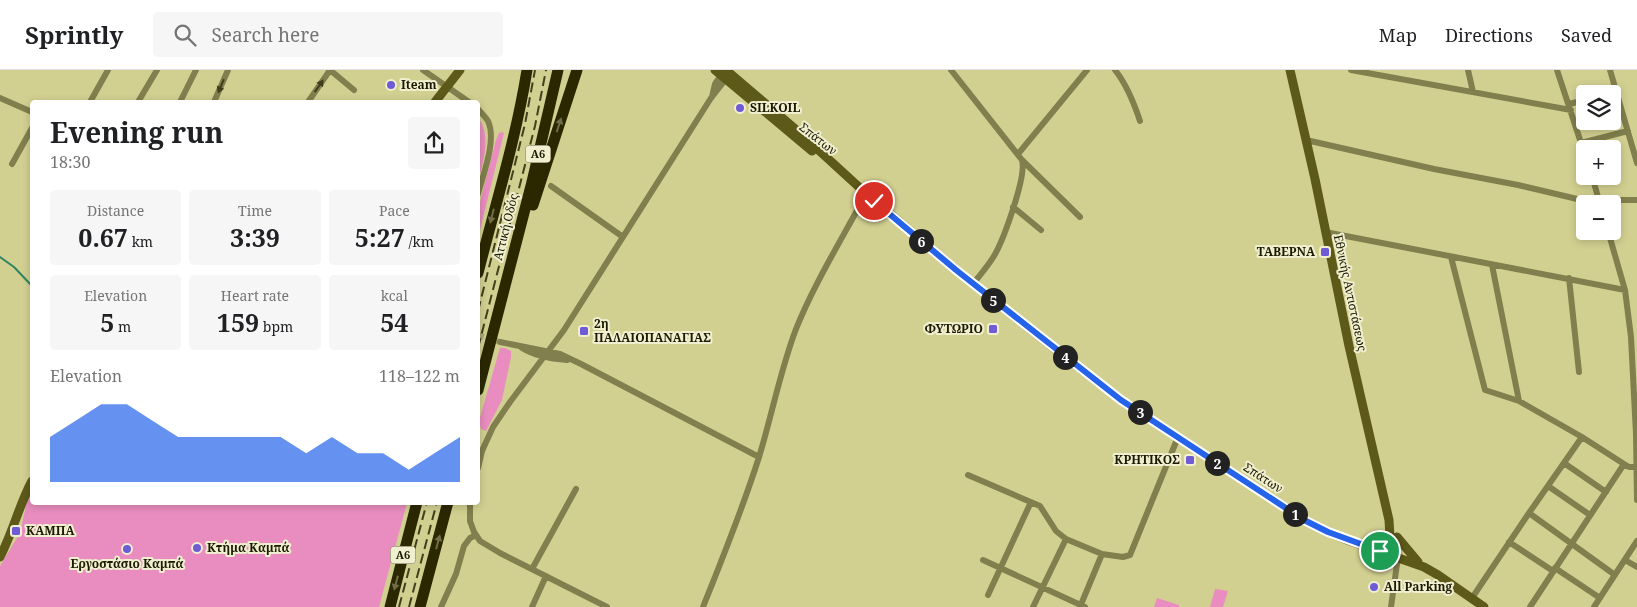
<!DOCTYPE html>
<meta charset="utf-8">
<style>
:root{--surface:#fff;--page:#f6f6f6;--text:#202124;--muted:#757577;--line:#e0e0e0;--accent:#2563eb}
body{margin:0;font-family:"Noto Serif",serif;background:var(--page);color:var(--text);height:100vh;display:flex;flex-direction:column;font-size:19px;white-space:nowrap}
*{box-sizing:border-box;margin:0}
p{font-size:16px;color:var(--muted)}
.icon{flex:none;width:28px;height:28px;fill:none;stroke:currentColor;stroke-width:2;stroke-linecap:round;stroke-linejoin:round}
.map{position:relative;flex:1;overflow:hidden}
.sheet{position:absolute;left:30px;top:30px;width:450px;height:405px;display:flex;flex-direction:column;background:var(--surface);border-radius:5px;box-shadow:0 2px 8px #0003}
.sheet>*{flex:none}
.fabs{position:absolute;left:1576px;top:15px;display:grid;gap:10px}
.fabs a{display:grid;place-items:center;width:45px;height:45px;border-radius:5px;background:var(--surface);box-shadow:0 2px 8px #0003;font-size:25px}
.pin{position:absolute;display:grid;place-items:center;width:42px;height:42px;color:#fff;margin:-21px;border:2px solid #fff;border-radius:50%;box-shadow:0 1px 5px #0007}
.km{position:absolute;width:25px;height:25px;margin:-12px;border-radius:50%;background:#222;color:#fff;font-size:14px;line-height:25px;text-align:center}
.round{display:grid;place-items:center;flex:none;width:52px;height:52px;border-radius:5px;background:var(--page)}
.summary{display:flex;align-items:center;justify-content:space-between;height:85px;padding:0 20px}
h1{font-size:28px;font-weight:700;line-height:38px}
.stats{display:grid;grid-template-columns:repeat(3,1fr);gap:8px;height:85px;padding:5px 20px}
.stats div{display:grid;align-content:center;border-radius:5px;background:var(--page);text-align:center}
.stats b{font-size:25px;font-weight:700}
.stats small{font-size:14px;font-weight:400}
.stats p{font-size:14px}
.chart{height:140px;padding:10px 20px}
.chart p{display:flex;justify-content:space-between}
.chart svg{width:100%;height:90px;margin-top:5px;fill:var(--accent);opacity:.7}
header{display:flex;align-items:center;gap:30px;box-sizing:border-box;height:70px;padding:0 25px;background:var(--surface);border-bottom:1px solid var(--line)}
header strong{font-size:24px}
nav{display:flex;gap:28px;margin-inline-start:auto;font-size:18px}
.search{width:350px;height:45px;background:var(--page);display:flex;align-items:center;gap:12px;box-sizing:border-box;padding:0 18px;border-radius:5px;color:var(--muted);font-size:19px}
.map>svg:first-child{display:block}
.green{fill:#e98dc0}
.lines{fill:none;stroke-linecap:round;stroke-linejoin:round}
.stream{stroke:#308561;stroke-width:2}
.street-tunnel{stroke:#adab73;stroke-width:6;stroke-dasharray:6 3;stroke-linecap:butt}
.street{stroke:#817f4d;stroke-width:6}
.secondary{stroke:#5d5919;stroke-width:9}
.highway{stroke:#2b2800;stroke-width:11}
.rail{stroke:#41401f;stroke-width:2;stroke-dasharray:10 5;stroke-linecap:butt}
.oneway{fill:#3e3d1c}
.oneway2{fill:#706e48}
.route-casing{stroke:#fff;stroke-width:10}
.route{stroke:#2563eb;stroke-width:6}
.poi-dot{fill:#6f5bd5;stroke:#f0efcf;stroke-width:2}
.labels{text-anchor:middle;stroke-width:4;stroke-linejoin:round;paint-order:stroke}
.shield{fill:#f0efcf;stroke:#5a593f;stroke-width:1}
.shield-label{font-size:11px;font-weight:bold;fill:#1a1901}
.poi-label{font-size:12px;font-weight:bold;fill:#1a1901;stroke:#f0efcf;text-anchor:start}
.street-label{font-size:12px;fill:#1a1901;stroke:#f0efcf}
</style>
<header>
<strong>Sprintly</strong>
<div class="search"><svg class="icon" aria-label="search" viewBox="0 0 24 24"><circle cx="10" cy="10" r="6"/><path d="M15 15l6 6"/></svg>Search here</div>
<nav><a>Map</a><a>Directions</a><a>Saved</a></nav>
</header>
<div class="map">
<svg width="1637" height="537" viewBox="0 0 1637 537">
<rect width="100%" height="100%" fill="#d2d090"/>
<path class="green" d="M478 48C492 65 483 92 478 112Z
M502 62 504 63 478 168V140L496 70 499 63Z
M500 278H505L511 281V287L502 330 486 361 481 359 479 351Z
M32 418V432L407 433 379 537H0V496L20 463 27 431Z
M1215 519 1228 521 1223 537H1210Z
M1157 528 1179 535V537H1154Z"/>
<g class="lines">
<path class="stream" d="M0 187 14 197 32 216"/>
<path class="street-tunnel" d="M478 265 500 272"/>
<path class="street" d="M330 0 354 20
M423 0 469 32
M951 0 1022 90 1080 147
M1115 0C1127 15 1134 33 1140 51
M1351 0 1571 40
M1468 0 1473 22
M1557 0 1585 85
M1610 0 1637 93
M712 27 715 14 723 2
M0 28 32 42
M90 32 108 0
M138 32 157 0
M180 32 196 0
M214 32 228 0
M308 32 330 0
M1569 34 1585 30
M478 39C481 43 485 46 488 51 497 70 483 105 478 124
M1306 70 1434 99 1518 115 1594 133 1599 130H1637
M1581 73 1628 61
M1018 84 1087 0
M12 94 32 58
M1592 106 1600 134
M551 116 623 167
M1013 137 1041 160
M1608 161 1625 220 1631 267 1636 364 1637 430
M1325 162 1625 220
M1451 187 1485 320 1519 331 1582 367
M1492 195 1519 331
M1569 208 1579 302
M973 214C980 205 988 196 994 186 1003 171 1027 106 1022 90
M500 272 560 284 581 294 759 387
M522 278C535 286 552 289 567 290
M1564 393 1606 422
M478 398 482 381 493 357 510 332 564 260 711 28 726 9
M968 405 1040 436 1056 461 1066 469 1102 484
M1548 416 1590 445
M470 432V451L474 462 480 471 500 483 607 537
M1529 443 1615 505
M1509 472 1553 501
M983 490 1085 537
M1625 490 1637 497
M1555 498 1600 528
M532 499 576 419
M988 525 1031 432
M1472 528 1529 443 1582 367 1624 394 1629 397H1637
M441 537 456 504 464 476 470 468 476 465
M532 537 546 506
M703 537C723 487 743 438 759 387 772 345 780 301 796 259 814 214 843 167 866 124
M1033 537 1066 469
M1080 537 1102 484 1123 487 1130 485 1178 367
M1391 537 1398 487
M1530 537 1624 394
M1594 537 1637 471"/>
<path class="secondary" d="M715 0 812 81
M726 0 801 64 860 118 956 200 1064 286 1121 330 1304 450 1328 462 1350 471 1424 497 1438 505 1484 537
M1290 0 1315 109 1349 276 1389 450 1391 485
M435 32 460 0
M1397 467 1418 492
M0 487C13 462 19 435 32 411"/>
<path class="highway" d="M533 135 577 0
M478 203C495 136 516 69 527 0
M478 320 532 112 558 0
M390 537 417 432
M420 537 448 432"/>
<path class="rail" d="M478 241 525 54 535 0
M478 278 535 56 546 0
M399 537 427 432
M409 537 437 432"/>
</g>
<defs><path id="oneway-solid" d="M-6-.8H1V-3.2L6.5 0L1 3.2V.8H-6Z" transform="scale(1.25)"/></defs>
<g class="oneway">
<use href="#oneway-solid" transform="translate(221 16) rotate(113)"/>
<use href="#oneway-solid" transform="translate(319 16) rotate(-55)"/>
</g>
<g class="oneway2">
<use href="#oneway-solid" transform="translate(559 55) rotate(-72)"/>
<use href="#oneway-solid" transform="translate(492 146) rotate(104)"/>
<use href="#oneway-solid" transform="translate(438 472) rotate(-75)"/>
<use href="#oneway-solid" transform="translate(396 513) rotate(105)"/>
</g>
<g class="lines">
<defs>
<path id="route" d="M874 131 956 200 1121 330 1304 450 1328 462 1380 481"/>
</defs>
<use href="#route" class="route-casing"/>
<use href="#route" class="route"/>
</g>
<g class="poi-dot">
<circle cx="391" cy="15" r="5"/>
<circle cx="740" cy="38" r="5"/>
<rect x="1320" y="177" width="10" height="10" rx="2.5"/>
<rect x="988" y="254" width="10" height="10" rx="2.5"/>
<rect x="579" y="256" width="10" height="10" rx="2.5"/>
<rect x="1185" y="385" width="10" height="10" rx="2.5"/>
<rect x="11" y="456" width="10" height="10" rx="2.5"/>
<circle cx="197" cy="478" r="5"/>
<circle cx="127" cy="479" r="5"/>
<circle cx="1374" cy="517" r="5"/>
</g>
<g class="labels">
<g class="shield">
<rect x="525.5" y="75.5" width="25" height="17" rx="4"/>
<rect x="390.5" y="476.5" width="25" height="17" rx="4"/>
</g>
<g class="shield-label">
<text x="538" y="88">Α6</text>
<text x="403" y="489">Α6</text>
</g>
<g class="poi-label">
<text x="401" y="19">Iteam</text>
<text x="750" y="42">SILKOIL</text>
<text x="1315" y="186" text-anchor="end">ΤΑΒΕΡΝΑ</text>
<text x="594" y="258">2η<tspan x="594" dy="14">ΠΑΛΑΙΟΠΑΝΑΓΙΑΣ</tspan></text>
<text x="983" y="263" text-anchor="end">ΦΥΤΩΡΙΟ</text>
<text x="1180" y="394" text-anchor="end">ΚΡΗΤΙΚΟΣ</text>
<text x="26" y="465">ΚΑΜΠΑ</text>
<text x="207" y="482">Kτήμα Καμπά</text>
<text x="127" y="498" text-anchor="middle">Εργοστάσιο Καμπά</text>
<text x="1384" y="521">All Parking</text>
</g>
<g class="street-label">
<text transform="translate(818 69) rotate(38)" y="4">Σπάτων</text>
<text transform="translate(506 157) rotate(-76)" y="4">Αττική Οδός</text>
<text transform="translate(1350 223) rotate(78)" y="4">Εθνικής Αντιστάσεως</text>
<text transform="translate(1263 408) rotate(33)" y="4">Σπάτων</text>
</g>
</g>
</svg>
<div class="fabs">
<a><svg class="icon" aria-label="layers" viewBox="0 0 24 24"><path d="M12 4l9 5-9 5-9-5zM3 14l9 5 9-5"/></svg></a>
<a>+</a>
<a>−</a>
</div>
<div class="pin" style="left:1380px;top:481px;background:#1e9e55"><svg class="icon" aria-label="arrive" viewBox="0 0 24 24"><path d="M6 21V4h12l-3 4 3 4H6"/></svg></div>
<div class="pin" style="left:874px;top:131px;background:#d93025"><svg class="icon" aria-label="check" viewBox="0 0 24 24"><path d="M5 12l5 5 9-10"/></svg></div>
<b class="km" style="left:1295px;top:444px">1</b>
<b class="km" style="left:1217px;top:393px">2</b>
<b class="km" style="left:1140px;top:342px">3</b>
<b class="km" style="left:1065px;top:287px">4</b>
<b class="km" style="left:993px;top:230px">5</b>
<b class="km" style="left:921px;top:171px">6</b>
<section class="sheet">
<div class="summary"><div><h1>Evening run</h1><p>18:30</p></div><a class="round"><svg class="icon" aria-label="share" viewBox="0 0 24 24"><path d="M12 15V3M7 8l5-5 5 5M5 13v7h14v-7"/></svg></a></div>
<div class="stats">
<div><p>Distance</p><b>0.67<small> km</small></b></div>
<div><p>Time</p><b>3:39</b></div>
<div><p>Pace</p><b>5:27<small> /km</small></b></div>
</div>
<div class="stats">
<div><p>Elevation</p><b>5<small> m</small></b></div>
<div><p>Heart rate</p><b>159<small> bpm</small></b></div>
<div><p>kcal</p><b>54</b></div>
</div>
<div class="chart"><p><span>Elevation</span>118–122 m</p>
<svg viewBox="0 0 160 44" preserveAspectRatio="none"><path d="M0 44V22L10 14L20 6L30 6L40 14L50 22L60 22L70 22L80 22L90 22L100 30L110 22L120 30L130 30L140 38L150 30L160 22V44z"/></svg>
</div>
</section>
</div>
